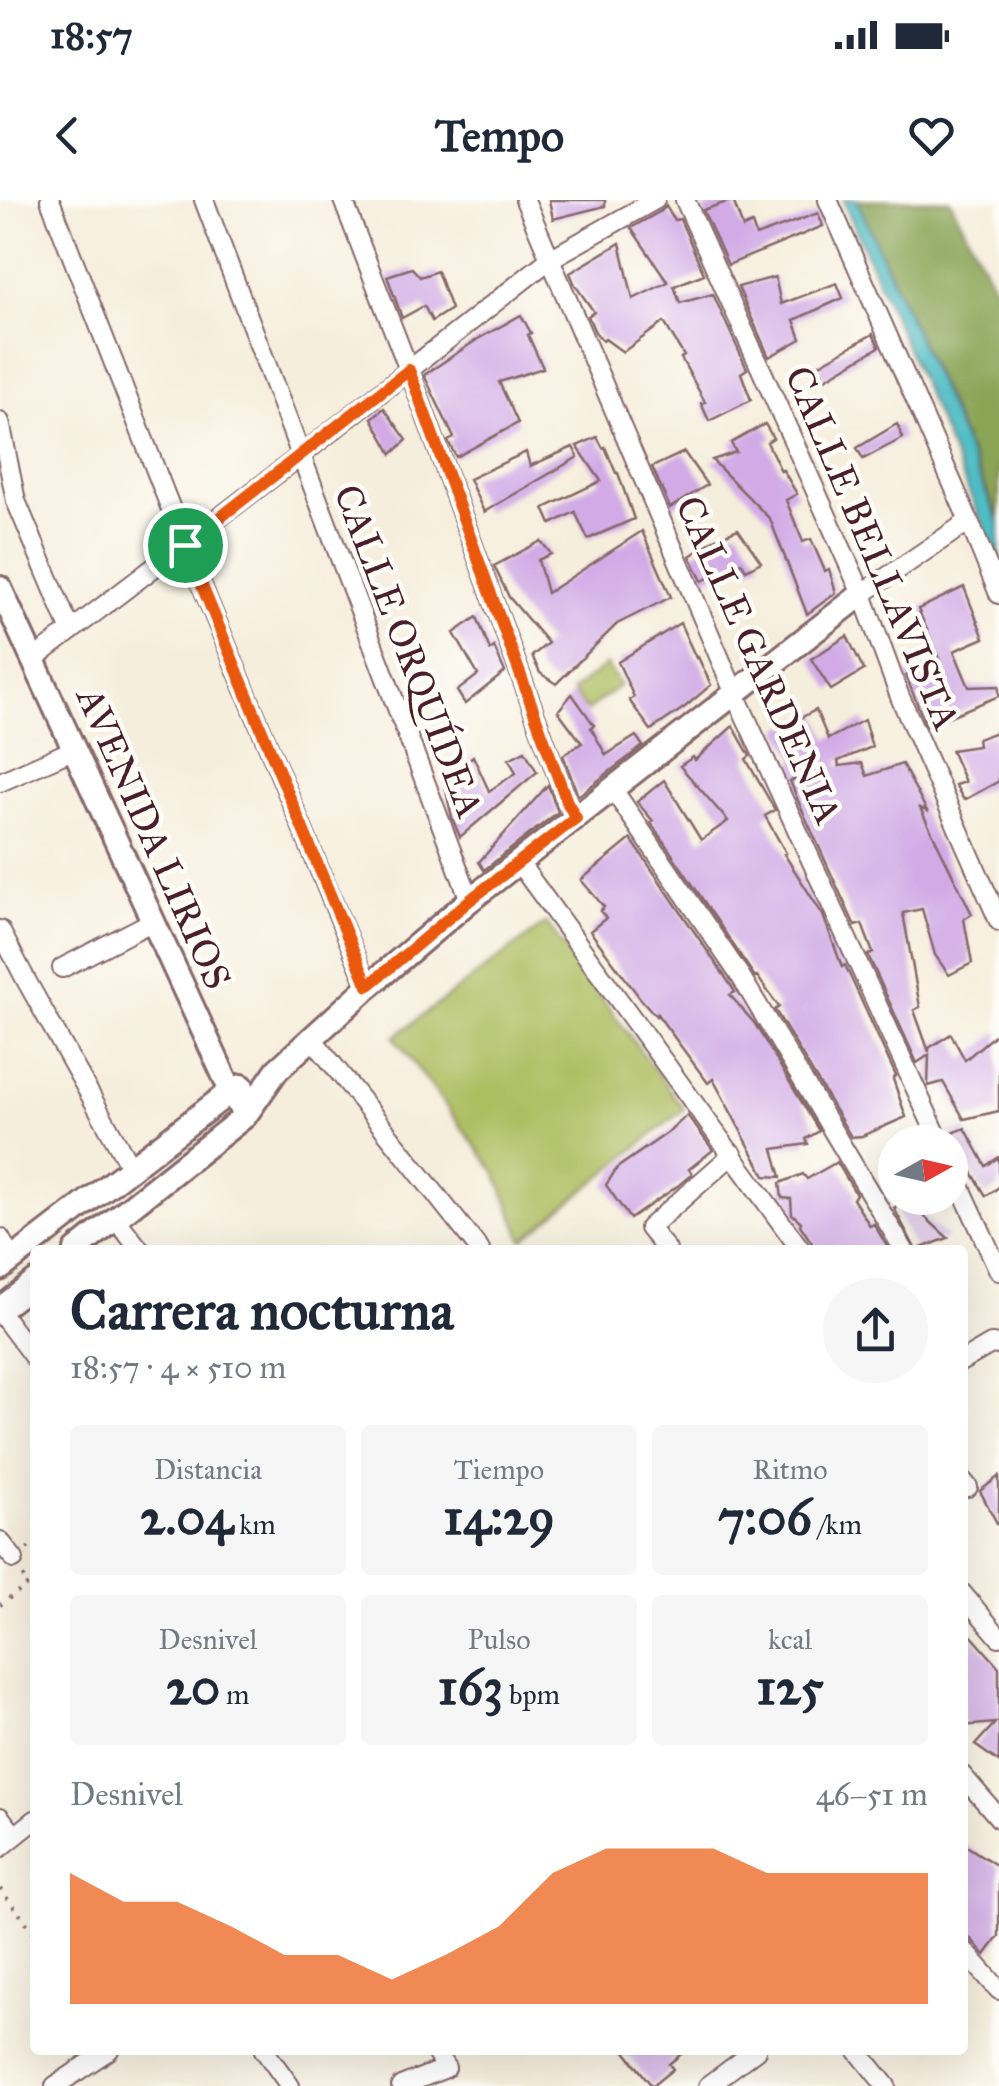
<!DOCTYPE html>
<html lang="es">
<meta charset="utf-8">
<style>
:root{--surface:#fff;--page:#f6f6f7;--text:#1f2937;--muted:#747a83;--accent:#ea580c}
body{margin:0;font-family:"IM FELL Great Primer",serif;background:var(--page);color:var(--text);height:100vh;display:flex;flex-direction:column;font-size:38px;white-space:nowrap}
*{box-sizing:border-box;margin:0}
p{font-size:32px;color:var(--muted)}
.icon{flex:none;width:55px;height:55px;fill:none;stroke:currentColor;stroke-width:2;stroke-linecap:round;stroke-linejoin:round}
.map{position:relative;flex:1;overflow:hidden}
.panel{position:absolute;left:30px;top:1045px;width:938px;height:810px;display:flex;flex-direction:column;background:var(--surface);border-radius:10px;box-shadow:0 10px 40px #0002}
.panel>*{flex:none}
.needle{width:65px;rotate:82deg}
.tools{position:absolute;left:878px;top:925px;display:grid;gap:20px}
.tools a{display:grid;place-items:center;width:90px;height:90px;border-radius:50%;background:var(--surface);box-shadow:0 10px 40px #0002;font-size:50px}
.pin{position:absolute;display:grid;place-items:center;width:85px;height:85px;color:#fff;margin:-42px;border:5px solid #fff;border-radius:50%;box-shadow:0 2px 10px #0007}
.round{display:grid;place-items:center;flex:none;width:105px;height:105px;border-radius:52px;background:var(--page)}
.head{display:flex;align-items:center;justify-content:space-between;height:170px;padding:0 40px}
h1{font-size:55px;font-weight:800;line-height:75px}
.figures{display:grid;grid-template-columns:repeat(3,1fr);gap:15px;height:170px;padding:10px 40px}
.figures div{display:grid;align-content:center;border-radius:10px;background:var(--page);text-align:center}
.figures b{font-size:50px;font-weight:800}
.figures small{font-size:28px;font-weight:400}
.figures p{font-size:28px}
.chart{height:280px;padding:20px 40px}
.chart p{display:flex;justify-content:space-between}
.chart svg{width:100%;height:180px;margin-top:10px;fill:var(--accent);opacity:.7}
.status{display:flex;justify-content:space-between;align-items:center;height:70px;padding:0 50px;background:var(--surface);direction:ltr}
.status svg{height:28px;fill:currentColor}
header{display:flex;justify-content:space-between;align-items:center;height:130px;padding:0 40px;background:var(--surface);font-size:45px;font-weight:800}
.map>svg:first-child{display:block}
.green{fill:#adbe61;stroke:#7c6e46;stroke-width:2.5}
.forest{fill:#8aa557;stroke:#6a6241;stroke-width:2.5}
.water{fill:#4fbdc5;stroke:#4c6e78;stroke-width:2.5}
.building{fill:#d1aae6}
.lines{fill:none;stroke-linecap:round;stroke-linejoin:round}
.minor-casing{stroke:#866769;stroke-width:22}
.tertiary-casing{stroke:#866769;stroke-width:28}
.path{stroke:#866769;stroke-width:4;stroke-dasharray:2.5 8;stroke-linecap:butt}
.minor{stroke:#fff;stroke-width:18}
.tertiary{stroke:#fff;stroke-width:22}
.route-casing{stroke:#fff;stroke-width:20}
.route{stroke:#ea580c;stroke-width:12}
.labels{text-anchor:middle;stroke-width:9;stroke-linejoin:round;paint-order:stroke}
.street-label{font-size:38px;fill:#4a1f2b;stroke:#fdfcf7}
</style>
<div class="status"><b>18:57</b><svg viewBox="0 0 49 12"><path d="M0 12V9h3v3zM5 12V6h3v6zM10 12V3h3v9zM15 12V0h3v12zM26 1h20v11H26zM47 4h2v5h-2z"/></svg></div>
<header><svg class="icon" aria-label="back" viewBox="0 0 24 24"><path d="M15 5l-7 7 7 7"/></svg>Tempo<svg class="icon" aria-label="heart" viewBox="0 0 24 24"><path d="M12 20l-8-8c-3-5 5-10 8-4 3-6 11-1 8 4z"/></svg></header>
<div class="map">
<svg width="999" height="1886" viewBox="0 0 999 1886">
<rect width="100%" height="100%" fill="#fdfcf7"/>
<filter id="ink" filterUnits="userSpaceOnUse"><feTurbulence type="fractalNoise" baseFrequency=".01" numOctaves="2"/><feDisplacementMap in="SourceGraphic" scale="20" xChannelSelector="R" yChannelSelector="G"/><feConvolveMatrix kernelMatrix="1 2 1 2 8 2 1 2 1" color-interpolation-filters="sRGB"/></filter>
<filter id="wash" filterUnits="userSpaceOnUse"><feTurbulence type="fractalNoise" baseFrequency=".0048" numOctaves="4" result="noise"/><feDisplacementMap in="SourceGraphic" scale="40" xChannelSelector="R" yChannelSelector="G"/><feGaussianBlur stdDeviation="2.25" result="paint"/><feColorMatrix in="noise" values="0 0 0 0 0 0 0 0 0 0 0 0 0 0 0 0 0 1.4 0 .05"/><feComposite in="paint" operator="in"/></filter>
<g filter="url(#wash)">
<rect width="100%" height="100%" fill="#f6eedc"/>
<path class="green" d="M606 465 620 485 587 511 572 491Z
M546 723 684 909 523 1040 496 973 394 837Z"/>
<path class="forest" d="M857 0H950L999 96V318Z"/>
<path class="water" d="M843 0H857L999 322V362Z"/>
<g id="blocks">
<path class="building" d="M549 0H605V6L553 19Z
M733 0 743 28 752 24 756 36 818 13 823 26 728 65 703 10Z
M666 6 674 20 680 19 704 74 674 86 680 103 713 94 747 169 741 173 751 200 709 221 701 203 705 202 681 158 684 156 664 122 623 152 605 139 603 141 595 132 588 116 594 112 575 85 570 73 620 43 633 99 668 82 631 28 661 11Z
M412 68 420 77 437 71 451 109 432 121 424 106 402 118 387 76Z
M775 77 781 104 837 83 843 98 794 120 801 139 769 157 738 87Z
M521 115 531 133 528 135 543 168 499 182 518 223 456 257 448 241 454 238 424 175 478 139Z
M873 134 879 147 825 179 818 165Z
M384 208 407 240 392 254 372 218Z
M765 224 773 238 767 242 781 271 783 270 797 294 786 300 803 342 811 339 825 371 829 369 836 393 807 414 770 319 712 260 736 252 731 243Z
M897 224 903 238 863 259 857 248Z
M597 237 603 248 605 247 616 273H618L634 319 588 339 575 312 551 324 544 308 601 281 577 246Z
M573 247 578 257 484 312 469 279 526 252 530 266Z
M684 252 707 285 670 308 652 267Z
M738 329 761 362 746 370 741 362 702 381 690 356 718 337Z
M642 331 671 397 617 424 556 484 540 473 532 456 548 443 509 397 494 366 541 341 551 354 538 360 547 393Z
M964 387 984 438 954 451 969 487 999 486V496L926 526 906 476 925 469 923 465 940 461 918 409Z
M477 417 490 450 494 447 505 472 465 504 457 491 478 475 454 433Z
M680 423 696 458 698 457 711 485 685 507 651 530 629 500 634 497 618 462Z
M847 436 864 470 831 490 811 459Z
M572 494 594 525 591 528 606 555 636 536 643 546 578 596 563 555 582 543 558 511Z
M816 510 828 539 864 520 872 547 838 561 839 566 862 563 867 576 902 564 927 611 920 608 972 714 964 719 972 763 949 775 935 755 922 709 903 713 920 807 914 810 929 852V848L951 834 965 860 999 831V911L964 919 943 882 928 886 929 855 917 863 868 755 873 753 862 724 855 726 799 603 790 581 795 579 787 565 796 560 779 529Z
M733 526 750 556 746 559 775 610 765 616 786 653 784 654 823 715 842 767 845 765 896 876 893 879 906 917 862 936 851 937 775 810 779 807 757 776 755 777 651 623 653 621 637 602 664 580 701 640 728 621 680 566 693 557 695 560Z
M999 531V581L964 600 955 585 965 582 951 550 978 546 977 539Z
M525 551 537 572 460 637 452 618 444 580 473 556 489 591 516 573 509 559Z
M548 585 558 612 484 670 479 662Z
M631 639 730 784 735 792 730 795 755 824 819 931 806 939 808 944 773 949 781 977 765 976 713 879 708 883 657 814 656 816 640 798 590 731 606 718 600 711 604 707 581 680Z
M687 915 713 950 689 969 692 974 679 985 630 1019 606 985 617 968 670 931Z
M965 928 986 966 999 957V987L986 996 960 952 957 954 951 948 952 942 950 934Z
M837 962 856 994 853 999 870 1026 874 1024 889 1050H825L813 1045 800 1025 801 1022 792 1014 791 999 782 998 780 983 803 974 807 979Z
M908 998H929L925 1017 948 1038 916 1050 894 1008Z
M999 1276V1327L980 1291Z
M962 1425 999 1467V1562L975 1545 995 1523 962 1526Z
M962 1643 999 1667V1736L985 1755 971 1739 962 1736Z
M624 1850H686L669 1864 673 1869 652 1886Z"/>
</g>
</g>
<g filter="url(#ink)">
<use href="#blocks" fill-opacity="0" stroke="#866769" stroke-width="2.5"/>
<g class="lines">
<defs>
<path id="minor" d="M50 0 185 345 368 787
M204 0 470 700
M343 0 409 170 567 602 576 618
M525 0 735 494 940 942
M685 0 862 394 900 497 999 721
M828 0 969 321 999 394
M0 222 16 301 71 431
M862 394 969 321
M34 459 300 256 550 59 655 0
M0 582 75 549
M612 588 741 777 904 1050
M519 663 801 1050
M0 730 26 780 131 968
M62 768 153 721
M311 837 480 1050
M950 964 999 1071
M116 1019 140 1050
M0 1038 12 1060
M667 1050 649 1028 733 954
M0 1112 35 1159
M962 1161 991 1144 999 1145
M962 1280 968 1287
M0 1341 14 1359
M962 1393 999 1437
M962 1575 999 1618
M0 1617 15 1636
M0 1648 35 1620
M962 1748 999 1790
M264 1850 290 1886
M857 1850 886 1886
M55 1886 109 1850
M401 1886 446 1868 434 1850
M708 1886 756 1850"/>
<path id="tertiary" d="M0 388 231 891 245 916
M76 1050 245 916 277 870 368 787 470 700 862 394
M0 1069 231 891 242 886
M0 1109 35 1082"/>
</defs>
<use href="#minor" class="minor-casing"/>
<use href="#tertiary" class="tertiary-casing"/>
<path class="path" d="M27 1349 35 1342
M0 1405 28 1385 22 1375
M0 1689 35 1734"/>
<use href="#minor" class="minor"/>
<use href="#tertiary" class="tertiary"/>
</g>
</g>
<g class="lines" filter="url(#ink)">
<defs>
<path id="route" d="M409 170 567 602 576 618 470 700 368 786 185 345Z"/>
</defs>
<use href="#route" class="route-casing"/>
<use href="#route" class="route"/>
</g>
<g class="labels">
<g class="street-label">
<text transform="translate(873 348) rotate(67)" y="13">CALLE BELLAVISTA</text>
<text transform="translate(409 451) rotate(69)" y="13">CALLE ORQUÍDEA</text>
<text transform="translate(759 460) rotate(66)" y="13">CALLE GARDENIA</text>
<text transform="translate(154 638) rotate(66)" y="13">AVENIDA LIRIOS</text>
</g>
</g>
</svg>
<div class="tools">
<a><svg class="needle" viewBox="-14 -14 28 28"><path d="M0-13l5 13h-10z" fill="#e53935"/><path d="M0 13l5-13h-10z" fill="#747a83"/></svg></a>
</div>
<div class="pin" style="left:185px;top:345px;background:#1e9e55"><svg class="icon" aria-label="arrive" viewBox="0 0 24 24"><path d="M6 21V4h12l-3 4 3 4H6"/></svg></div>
<section class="panel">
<div class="head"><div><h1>Carrera nocturna</h1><p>18:57 · 4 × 510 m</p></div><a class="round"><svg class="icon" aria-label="share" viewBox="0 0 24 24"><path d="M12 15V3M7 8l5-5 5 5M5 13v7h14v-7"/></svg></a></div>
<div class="figures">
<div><p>Distancia</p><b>2.04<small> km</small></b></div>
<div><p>Tiempo</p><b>14:29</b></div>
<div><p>Ritmo</p><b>7:06<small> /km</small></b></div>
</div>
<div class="figures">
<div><p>Desnivel</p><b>20<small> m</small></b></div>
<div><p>Pulso</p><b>163<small> bpm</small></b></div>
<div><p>kcal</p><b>125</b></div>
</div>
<div class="chart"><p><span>Desnivel</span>46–51 m</p>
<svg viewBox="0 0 160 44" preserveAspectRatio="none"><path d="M0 44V12L10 19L20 19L30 25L40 32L50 32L60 38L70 32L80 25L90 12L100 6L110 6L120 6L130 12L140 12L150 12L160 12V44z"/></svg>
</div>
</section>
</div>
